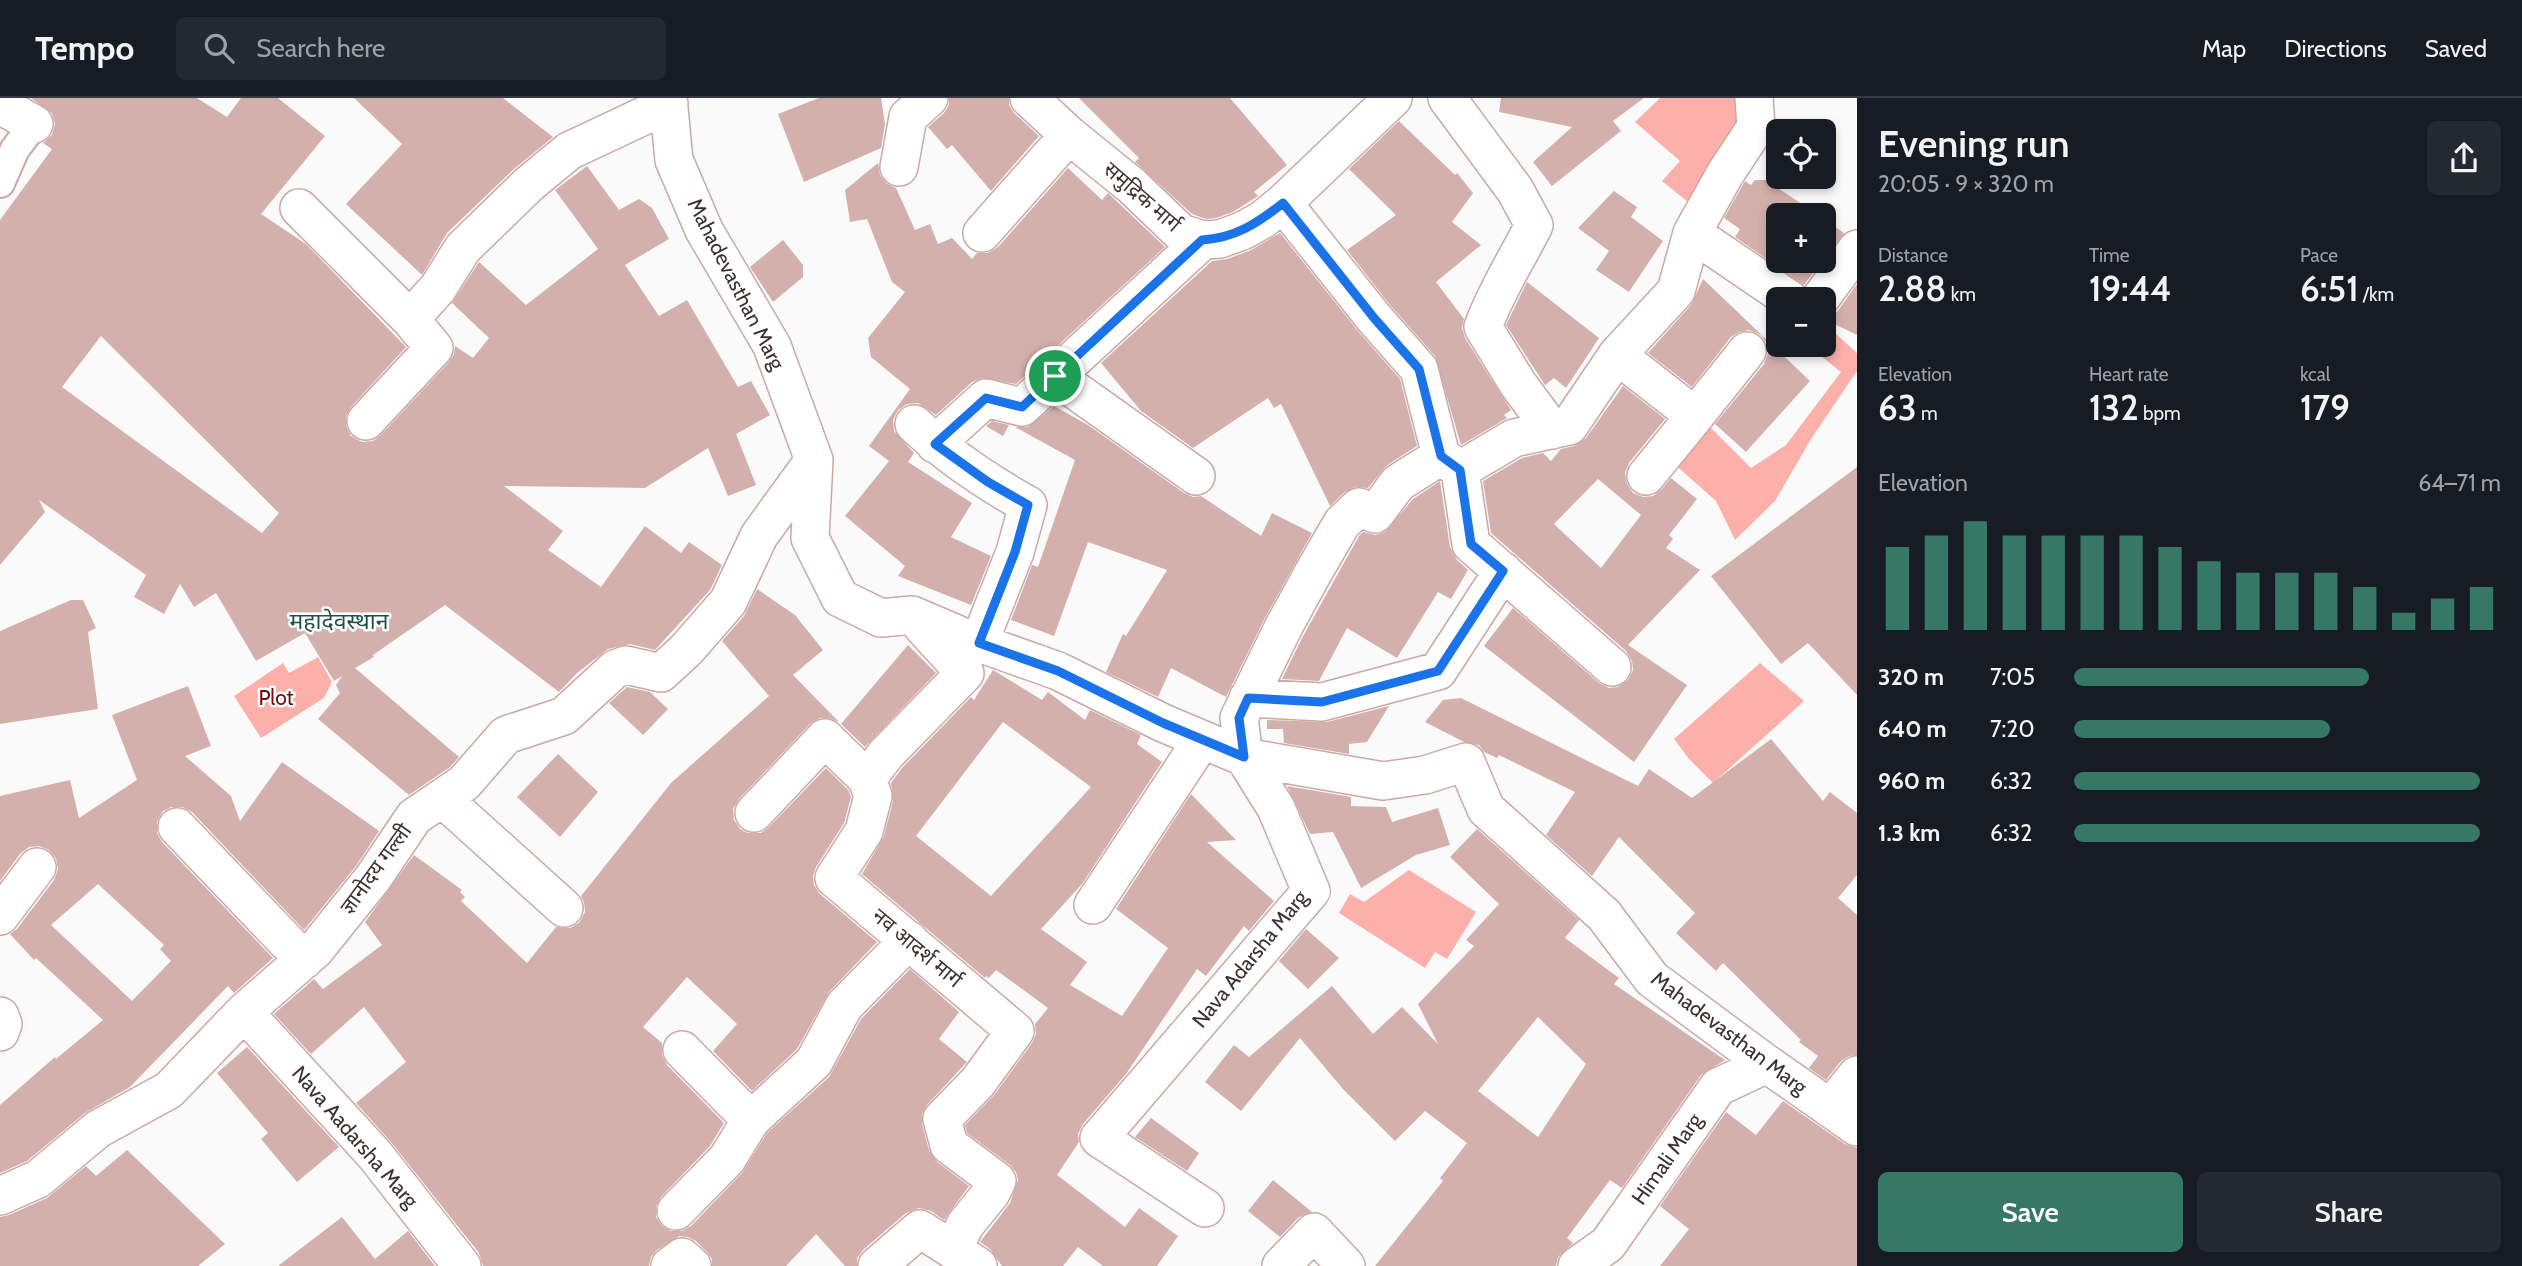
<!DOCTYPE html>
<meta charset="utf-8">
<style>
:root{--surface:#171b24;--page:#242831;--text:#f1f3f6;--muted:#9ea1a6;--line:#363941;--accent:#377766}
body{margin:0;font-family:Cabin,"Noto Sans Devanagari",sans-serif;background:var(--page);color:var(--text);height:100vh;display:flex;flex-direction:column;font-size:26px;white-space:nowrap}
*{box-sizing:border-box;margin:0}
p{font-size:23px;color:var(--muted)}
.icon{flex:none;width:38px;height:38px;fill:none;stroke:currentColor;stroke-width:2;stroke-linecap:round;stroke-linejoin:round}
.map{position:relative;flex:1;overflow:hidden}
.panel{display:flex;flex-direction:column;background:var(--surface);width:665px}
.panel>*{flex:none}
.controls{position:absolute;left:1766px;top:21px;display:grid;gap:14px}
.controls a{display:grid;place-items:center;width:70px;height:70px;border-radius:10px;background:var(--surface);box-shadow:0 4px 10px #0003;font-size:35px}
.pin{position:absolute;display:grid;place-items:center;width:60px;height:60px;color:#fff;margin:-30px;border:4px solid #fff;border-radius:50%;box-shadow:0 2px 7px #0007}
.round{display:grid;place-items:center;flex:none;width:74px;height:74px;border-radius:10px;background:var(--page)}
.headline{display:flex;align-items:center;justify-content:space-between;height:119px;padding:0 21px}
h1{font-size:38px;font-weight:600;line-height:52px}
.metrics{display:grid;grid-template-columns:repeat(3,1fr);gap:10px;height:119px;padding:7px 21px}
.metrics div{display:grid;align-content:center}
.metrics b{font-size:35px;font-weight:600}
.metrics small{font-size:19px;font-weight:400}
.metrics p{font-size:19px}
.chart{height:196px;padding:14px 21px}
.chart p{display:flex;justify-content:space-between}
.chart svg{width:100%;height:126px;margin-top:7px;stroke:var(--accent);stroke-width:6}
.action{display:flex;gap:14px;margin-top:auto;padding:14px 21px}
.action a{flex:1;height:80px;border-radius:10px;background:var(--accent);color:#fff;font-size:28px;font-weight:600;line-height:80px;text-align:center}
.action a+a{background:var(--page);color:var(--text)}
ul{padding:0 21px;list-style:none;font-size:23px}
li{display:grid;grid-template-columns:112px 84px 1fr;align-items:center;height:52px}
li i{height:18px;border-radius:9px;background:var(--accent)}
header{display:flex;align-items:center;gap:42px;box-sizing:border-box;height:98px;padding:0 35px;background:var(--surface);border-bottom:2px solid var(--line)}
header strong{font-size:33px}
nav{display:flex;gap:38px;margin-inline-start:auto;font-size:24px}
.search{width:490px;height:63px;background:var(--page);display:flex;align-items:center;gap:18px;box-sizing:border-box;padding:0 24px;border-radius:10px;color:var(--muted);font-size:26px}
main{display:flex;flex:1;min-height:0}
.map>svg:first-child{display:block}
.green{fill:#fdafa9}
.building{fill:#d4b0ad;fill-rule:evenodd}
.lines{fill:none;stroke-linecap:round;stroke-linejoin:round}
.pedestrian-casing{stroke:#cba8a5;stroke-width:32}
.minor-casing{stroke:#cba8a5;stroke-width:40}
.pedestrian{stroke:#fff;stroke-width:28}
.minor{stroke:#fff;stroke-width:37}
.route-casing{stroke:#fff;stroke-width:14}
.route{stroke:#1a73e8;stroke-width:9}
.labels{text-anchor:middle;stroke-width:5;stroke-linejoin:round;paint-order:stroke}
.street-label{font-size:21px;fill:#3e302e;stroke:#fff}
.park-label{font-size:21px;fill:#730c15;stroke:#fff}
.neighbourhood-label{font-size:23px;fill:#1c5144;stroke:#fff}
</style>
<header>
<strong>Tempo</strong>
<div class="search"><svg class="icon" aria-label="search" viewBox="0 0 24 24"><circle cx="10" cy="10" r="6"/><path d="M15 15l6 6"/></svg>Search here</div>
<nav><a>Map</a><a>Directions</a><a>Saved</a></nav>
</header>
<main>
<div class="map">
<svg width="1857" height="1168" viewBox="0 0 1857 1168">
<rect width="100%" height="100%" fill="#fafafa"/>
<path class="green" d="M1660 0H1739L1746 9 1688 104 1662 83 1680 63 1635 24Z
M1824 225 1857 255V273L1811 341 1775 403 1735 442 1716 403 1671 363 1708 327 1751 370 1786 347 1841 274 1807 247H1824Z
M318 559 332 584 324 600 261 640 234 598 283 565 289 575Z
M1760 565 1804 603 1713 685 1689 661 1674 641Z
M1409 772 1476 814 1447 861 1435 854 1425 870 1339 815 1350 796 1364 804Z"/>
<path class="building" d="M31 0H197L227 19 241 0H278L325 38 261 116 306 146 406 249 351 309 346 318V328L351 338 362 344 373 343 381 337 449 264 454 256 455 248 473 260 489 240 452 205 479 164 526 207 598 151 555 92 587 68 619 112 639 101 652 110 669 141 625 167 659 218 687 202 738 289 751 283 770 317 736 336 756 387 728 398 708 350 645 390 504 388 563 433 548 452 601 489 645 428 681 455 689 444 722 467 710 492 655 552 630 546 608 551 577 575 559 594 445 507 373 557 374 559 355 570 459 659 450 669 409 697 318 621 340 595 336 587 342 578 334 583 305 535 256 563 216 495 194 509 180 486 164 516 134 499 146 477 39 402 45 414 0 467V122L52 51 43 45 52 37 55 26 52 15ZM101 238 279 415 262 435 62 289Z
M354 0H503L553 39 514 71 447 135 422 177 346 106 402 46Z
M819 0H881L885 26 881 50 804 84 778 16Z
M949 0H1009V7L1014 15 1039 38 991 93 952 47 947 51 928 29 944 15 949 7Z
M1079 0H1230L1287 67 1254 94 1258 98 1233 114 1216 120 1206 121 1192 116 1135 64 1139 60Z
M1501 0H1644L1613 23 1621 33 1552 88 1533 64 1572 29 1499 14Z
M1399 23 1455 77 1457 75 1473 95 1452 124 1481 147 1436 184 1464 221 1462 230 1465 240 1511 312 1504 317 1507 320 1461 347 1435 258 1390 207 1347 152 1396 117 1349 71Z
M878 65 880 77 886 85 896 90 915 132 930 126 938 146 952 140 972 161 977 155H988L998 149 1068 70 1102 102 1108 95 1165 149 1016 286 982 280 972 284 936 317 918 305 907 306 898 312 893 322 894 333 914 355 908 364 972 405 951 439 991 458 971 507 898 478 905 468 845 418 889 363 869 348 910 291 871 259 868 240 905 194 892 184 867 121 850 124 845 92Z
M1755 82H1766L1818 117H1778V163H1822L1804 187 1735 139 1740 131 1724 120 1745 83 1751 87Z
M1614 93 1637 109 1631 119 1663 143 1629 194 1596 172 1609 153 1578 130Z
M1824 121 1844 135 1824 161Z
M1280 135 1358 233 1400 281 1417 348 1386 368 1368 390 1355 389 1345 394 1330 408 1281 306 1274 310 1268 300 1193 350 1141 313 1101 265 1212 163 1227 161 1249 153Z
M783 142 803 167V179L773 204 750 169Z
M1703 181 1810 283 1746 354 1715 326 1764 266 1768 255 1767 246 1761 237 1749 232 1739 234 1731 239 1692 289 1648 255 1691 207Z
M1527 184 1599 240 1566 290 1554 280 1545 287 1506 227Z
M1857 186V237L1824 221 1837 214Z
M1623 288 1665 321 1629 365 1625 375 1627 386 1633 395 1643 399 1653 398 1662 391 1671 380 1697 401 1669 437 1673 441 1666 450 1700 472 1628 547 1687 587 1634 664 1484 548 1513 510 1599 585 1609 590 1618 589 1628 582 1633 572 1632 563 1626 553 1491 435 1483 383 1522 360 1543 355 1551 363 1561 351 1574 348 1586 340ZM1598 381 1641 417 1601 470 1554 426Z
M1054 308 1088 327 1184 395 1193 399 1201 398 1261 438 1272 415 1312 435 1265 520 1226 599 1171 570 1158 599 1106 574 1123 536 1126 538 1167 472 1088 444 1054 538 1011 522 1032 467 1038 469 1075 362 1015 329H1028Z
M992 323 1009 327 1003 338 986 328Z
M1857 369V597L1808 545 1781 566 1711 478Z
M1440 383 1450 449 1457 462 1468 472 1451 501 1438 494 1397 560 1347 530 1319 583 1282 581 1302 540 1359 438 1363 434 1375 437 1385 434 1413 401Z
M757 491 795 517 823 552 793 577 839 624 829 620H820L810 626 739 701 733 711 734 722 740 731 748 735H761L769 729 826 670 849 693 851 699 844 725 816 769 813 778 814 787 820 796 877 844 829 894 797 951 752 993 713 953 737 926 687 879 643 929 662 945V957L667 967 724 1025 710 1048 661 1099 656 1108V1119L662 1128 671 1133H682L691 1128 742 1075 767 1035 829 979 861 921 910 871 959 914 939 941 967 964 927 1007 922 1016V1026L929 1052 936 1063 969 1088 944 1122 931 1113 919 1110 906 1115 863 1152 857 1160V1168H845L816 1136 786 1168H712V1161L706 1153 696 1143 688 1139 679 1138 657 1152 651 1159 649 1168H483L479 1155 391 1044 356 1005 406 964 364 909 311 956 274 916 314 881 323 891 382 847 365 824 414 757 462 792 460 794 465 799 461 803 527 865 556 829 570 830 579 825 585 814 584 804 581 798 671 685 769 598 722 543 744 518Z
M71 502H83L96 530 88 534 98 611 0 626V533Z
M908 547 936 575 865 649 841 626Z
M993 572 1042 602 1048 594 1085 622 1090 612 1141 637 1137 646 1162 664 1082 786 1041 831 1087 864 1070 887 1122 918 1168 850 1116 811 1191 696 1236 742 1207 744 1274 803 1249 833 1244 828 1206 878 1197 871 1126 976 1083 1026 1078 1036 1079 1044 1057 1077 1125 1129 1139 1110 1178 1138 1157 1168H1103L1078 1149 1063 1168H1002L990 1151 980 1144 1010 1105 1018 1082 1016 1074 1010 1067 967 1035 965 1027 995 996 1032 945 1036 936 1035 926 1048 910 996 872 989 880 986 878 985 880 862 776 884 738 893 703 891 685 902 670 971 599 974 602ZM1003 624 1091 689 991 798 916 738Z
M188 588 211 648 185 658 231 698 240 723 282 664 379 733 356 768 304 832 192 714 182 709H171L163 713 157 724V735L162 744 273 860 234 895 228 888 130 989 85 1015 27 1063 0 1075V1007L55 959 56 961 103 922 36 860 34 862 10 836 17 831 54 782 58 771 56 760 49 752 39 748 29 749 20 756 0 783V698L70 682 79 720 137 682 112 617ZM98 786 164 847 160 851 171 863 132 903 51 827Z
M627 589 650 594 668 611 643 637 609 605Z
M1461 600 1638 688 1649 671 1692 700 1771 641 1823 703 1830 694 1857 715V777L1838 800 1857 817V957L1849 958 1841 963 1826 982 1809 970 1818 958 1799 944 1801 942 1723 865 1716 873 1676 835 1695 815 1619 739 1592 778 1546 737 1575 694 1499 657 1497 660 1484 654 1479 647 1464 644 1425 624 1443 602Z
M1389 608 1367 644 1349 646V656L1284 645 1283 631H1267V622L1327 624Z
M558 656 598 694 560 739 517 699Z
M1287 688 1351 699V708L1386 709 1392 724 1438 710 1450 747 1416 757 1361 790 1333 734 1310 736Z
M1477 731 1579 822 1565 840 1619 880 1614 886 1725 962 1701 977 1622 1090 1610 1082 1567 1140 1573 1145 1558 1159 1556 1168H1375L1443 1083 1440 1080 1467 1045 1425 1013 1395 1043 1343 991 1300 940 1241 1013 1205 984 1234 947 1249 959 1332 888 1373 936 1402 909 1438 946 1418 906 1474 848 1466 842 1499 806 1450 759ZM1538 919 1586 966 1538 1039 1478 993Z
M1306 831 1339 860 1308 891 1279 863Z
M247 949 339 1049 297 1084 261 1041 268 1035 217 975Z
M1783 1003 1845 1046 1857 1050V1168H1660L1689 1131 1660 1108 1726 1014 1756 1037Z
M1151 1020 1199 1055 1187 1073 1135 1039Z
M127 1052 225 1146 198 1168H0V1119L9 1117 47 1100 86 1068 96 1078Z
M1273 1082 1312 1114 1299 1119 1280 1139 1248 1113Z
M342 1119 375 1161 408 1133 435 1168H278Z"/>
<g class="lines">
<defs>
<path id="pedestrian" d="M0 85 15 51 34 26"/>
<path id="minor" d="M668 0 674 62 704 132 772 248 814 362 810 440 840 500 881 520 912 517 968 541 1058 573 1163 625 1244 659 1383 683 1425 677 1466 664 1486 711 1604 817 1652 881 1767 966 1857 1029
M1029 0 1069 37 1132 88 1181 135 1203 142 1220 141 1242 133 1262 122 1283 105 1393 0
M1447 0 1515 92 1534 127C1517 161 1496 193 1483 229L1518 286 1552 332
M0 7 34 26
M899 69 908 19 929 0
M1283 105 1374 220 1419 271 1441 358
M299 110 410 221 438 190 463 150 529 86 569 53 669 6
M982 135 1069 37
M1692 135 1789 201
M1820 201 1857 151
M1617 257 1695 318 1747 253
M1055 278 1196 378
M366 323 434 250 410 221
M914 326C949 359 987 384 1028 407L1015 454 979 545
M935 346 986 300 1022 309 1203 142
M1460 372 1471 446 1612 569
M1646 378 1695 318
M922 528 965 575 886 656 867 681 873 698 864 733 834 780 1015 933 978 984 942 1021 949 1047 997 1083 991 1095 965 1127 953 1152 978 1168
M1248 600 1322 604 1438 573 1503 473
M442 700 564 810
M754 715 825 640 867 681
M177 729 304 862
M1093 807 1202 642
M0 818 37 769
M244 914 375 1057 462 1168
M0 918 3 926 0 934
M682 952 751 1022 814 964 844 908 909 842
M1830 1010 1857 977
M0 1098 38 1081 98 1031 169 992 244 914 315 852 373 780 414 719 464 685 506 637 564 618 615 571 626 567 661 575 686 552 728 504 759 438 814 362
M1205 1110 1099 1040 1311 793 1276 710 1244 659 1239 620 1283 530 1313 475 1342 425 1359 409 1375 416 1398 385 1441 358 1460 372 1514 340 1569 328 1617 257 1676 193 1692 135 1725 76 1756 29 1754 0
M676 1113 727 1061 751 1022
M670 1168 682 1159 692 1168
M877 1168 920 1131 953 1152
M1281 1168 1314 1134 1346 1168
M1577 1168 1608 1146 1718 989 1767 966"/>
</defs>
<use href="#pedestrian" class="pedestrian-casing"/>
<use href="#minor" class="minor-casing"/>
<use href="#pedestrian" class="pedestrian"/>
<use href="#minor" class="minor"/>
</g>
<g class="lines">
<defs>
<path id="route" d="M1283 105 1374 220 1419 271 1441 358 1460 372 1471 446 1503 473 1438 573 1322 604 1248 600 1239 620 1244 659 1163 625 1058 573 979 545 1015 454 1028 407 988 384 935 346 986 300 1022 309 1202 142C1235 140 1258 125 1283 105Z"/>
</defs>
<use href="#route" class="route-casing"/>
<use href="#route" class="route"/>
</g>
<g class="labels">
<g class="street-label">
<text transform="translate(1142 99) rotate(41)" y="7">समुद्रिक मार्ग</text>
<text transform="translate(736 186) rotate(63)" y="7">Mahadevasthan Marg</text>
<text transform="translate(376 771) rotate(-54)" y="7">ज्ञानोदय गल्ली</text>
<text transform="translate(917 850) rotate(40)" y="7">नव आदर्श मार्ग</text>
<text transform="translate(1250 861) rotate(-51)" y="7">Nava Adarsha Marg</text>
<text transform="translate(1729 935) rotate(37)" y="7">Mahadevasthan Marg</text>
<text transform="translate(355 1039) rotate(49)" y="7">Nava Aadarsha Marg</text>
<text transform="translate(1667 1061) rotate(-55)" y="7">Himali Marg</text>
</g>
<g class="park-label">
<text x="276" y="607">Plot</text>
</g>
<g class="neighbourhood-label">
<text x="339" y="531">महादेवस्थान</text>
</g>
</g>
</svg>
<div class="controls">
<a><svg class="icon" aria-label="locate" viewBox="0 0 24 24"><circle cx="12" cy="12" r="6"/><path d="M12 2v4M12 18v4M2 12h4M18 12h4"/></svg></a>
<a>+</a>
<a>−</a>
</div>
<div class="pin" style="left:1055px;top:278px;background:#1e9e55"><svg class="icon" aria-label="arrive" viewBox="0 0 24 24"><path d="M6 21V4h12l-3 4 3 4H6"/></svg></div>
</div>
<section class="panel">
<div class="headline"><div><h1>Evening run</h1><p>20:05 · 9 × 320 m</p></div><a class="round"><svg class="icon" aria-label="share" viewBox="0 0 24 24"><path d="M12 15V3M7 8l5-5 5 5M5 13v7h14v-7"/></svg></a></div>
<div class="metrics">
<div><p>Distance</p><b>2.88<small> km</small></b></div>
<div><p>Time</p><b>19:44</b></div>
<div><p>Pace</p><b>6:51<small> /km</small></b></div>
</div>
<div class="metrics">
<div><p>Elevation</p><b>63<small> m</small></b></div>
<div><p>Heart rate</p><b>132<small> bpm</small></b></div>
<div><p>kcal</p><b>179</b></div>
</div>
<div class="chart"><p><span>Elevation</span>64–71 m</p>
<svg viewBox="0 0 160 44" preserveAspectRatio="none"><path d="M5 44V15M15 44V11M25 44V6M35 44V11M45 44V11M55 44V11M65 44V11M75 44V15M85 44V20M95 44V24M105 44V24M115 44V24M125 44V29M135 44V38M145 44V33M155 44V29"/></svg>
</div>
<ul>
<li><b>320 m</b>7:05<i style="width:69%"></i></li>
<li><b>640 m</b>7:20<i style="width:60%"></i></li>
<li><b>960 m</b>6:32<i style="width:95%"></i></li>
<li><b>1.3 km</b>6:32<i style="width:95%"></i></li>
</ul>
<div class="action"><a>Save</a><a>Share</a></div>
</section>
</main>
